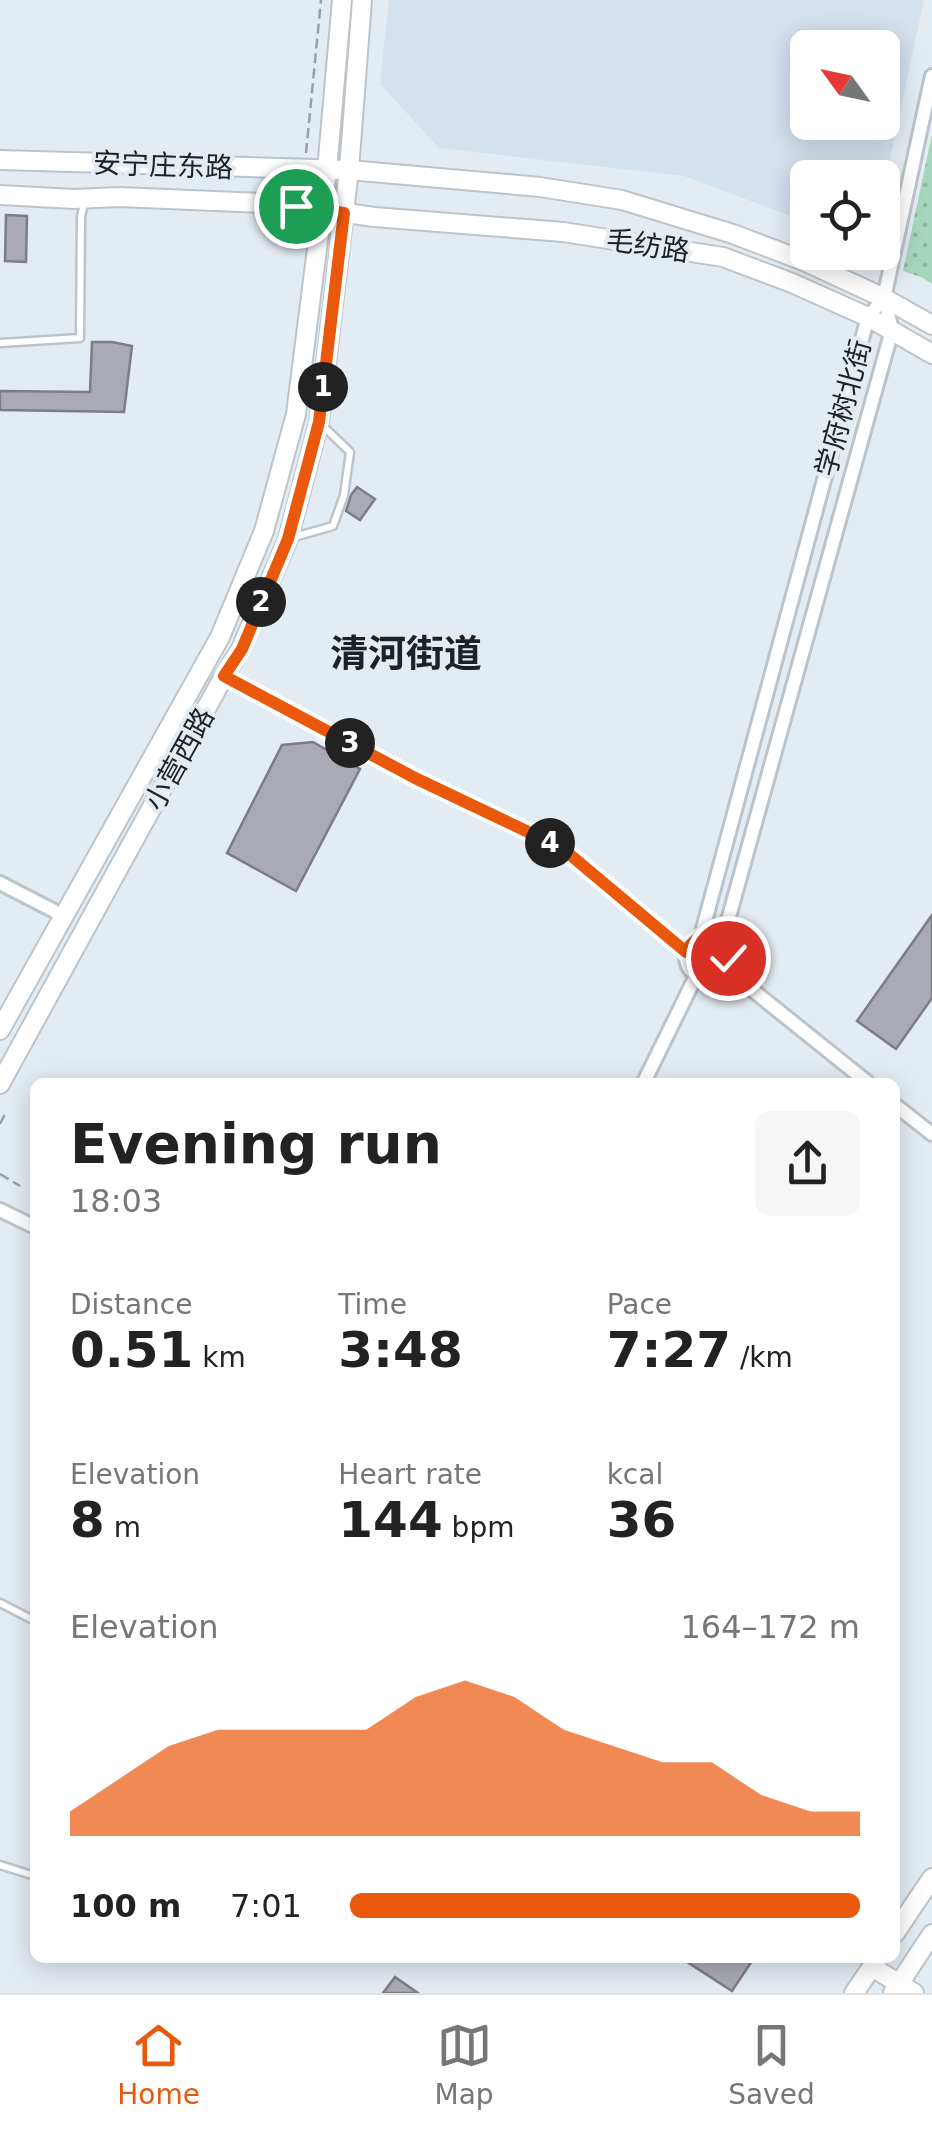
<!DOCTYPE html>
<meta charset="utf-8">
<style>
:root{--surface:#fff;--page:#f6f6f6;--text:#222;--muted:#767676;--line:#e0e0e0;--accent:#ea580c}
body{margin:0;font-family:"DejaVu Sans","Noto Sans SC",sans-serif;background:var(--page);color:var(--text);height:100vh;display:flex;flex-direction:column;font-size:38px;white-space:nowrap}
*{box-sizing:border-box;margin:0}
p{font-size:32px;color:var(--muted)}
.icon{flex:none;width:55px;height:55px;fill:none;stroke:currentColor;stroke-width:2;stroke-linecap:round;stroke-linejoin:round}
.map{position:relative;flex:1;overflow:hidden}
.panel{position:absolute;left:30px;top:1078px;width:870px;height:885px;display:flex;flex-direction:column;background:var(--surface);border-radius:15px;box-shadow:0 5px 25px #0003}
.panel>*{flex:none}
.needle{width:65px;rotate:303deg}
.buttons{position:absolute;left:790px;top:30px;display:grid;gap:20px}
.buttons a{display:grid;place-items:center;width:110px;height:110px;border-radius:15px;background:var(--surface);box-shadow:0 5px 25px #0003;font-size:50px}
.pin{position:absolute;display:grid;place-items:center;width:85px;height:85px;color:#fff;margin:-42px;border:5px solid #fff;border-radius:50%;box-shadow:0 2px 10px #0007}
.km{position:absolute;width:50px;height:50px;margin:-25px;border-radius:50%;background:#222;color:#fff;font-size:28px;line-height:50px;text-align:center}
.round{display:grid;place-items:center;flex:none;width:105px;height:105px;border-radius:15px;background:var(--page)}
.summary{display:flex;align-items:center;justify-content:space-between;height:170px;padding:0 40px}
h1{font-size:55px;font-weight:700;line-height:75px}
.figures{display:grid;grid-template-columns:repeat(3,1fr);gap:15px;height:170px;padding:10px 40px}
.figures div{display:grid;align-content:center}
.figures b{font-size:50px;font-weight:700}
.figures small{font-size:28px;font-weight:400}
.figures p{font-size:28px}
.chart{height:280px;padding:20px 40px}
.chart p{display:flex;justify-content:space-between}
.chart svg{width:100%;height:180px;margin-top:10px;fill:var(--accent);opacity:.7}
ul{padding:0 40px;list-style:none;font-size:32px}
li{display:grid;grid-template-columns:160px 120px 1fr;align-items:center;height:75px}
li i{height:25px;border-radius:12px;background:var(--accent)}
.tabs{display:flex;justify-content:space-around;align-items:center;height:140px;border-top:2px solid var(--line);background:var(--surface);font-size:28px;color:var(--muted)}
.tabs a{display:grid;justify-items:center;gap:5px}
.tabs .selected{color:var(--accent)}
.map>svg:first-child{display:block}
.built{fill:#d4e2ee;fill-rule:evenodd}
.park{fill:url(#park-dots)}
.building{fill:#a9aab3;stroke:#7c7d85;stroke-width:2.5}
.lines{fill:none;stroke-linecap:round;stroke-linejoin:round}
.lane-casing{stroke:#bcc4ca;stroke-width:11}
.street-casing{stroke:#bcc4ca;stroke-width:18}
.secondary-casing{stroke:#bcc4ca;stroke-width:22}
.path{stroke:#989ea3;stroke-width:2.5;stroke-dasharray:10 5;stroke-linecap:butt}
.lane{stroke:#fff;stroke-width:6}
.street{stroke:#fff;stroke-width:12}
.secondary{stroke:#fff;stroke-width:18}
.route-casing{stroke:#fff;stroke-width:20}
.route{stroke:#ea580c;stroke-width:12}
.labels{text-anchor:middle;stroke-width:8;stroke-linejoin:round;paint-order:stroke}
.street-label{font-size:28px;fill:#1f2225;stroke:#e4ecf3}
.district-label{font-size:38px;font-weight:bold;fill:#1f2225;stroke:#e4ecf3}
</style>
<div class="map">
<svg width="932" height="1993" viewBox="0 0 932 1993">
<defs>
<pattern id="park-dots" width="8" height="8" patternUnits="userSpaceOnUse" patternTransform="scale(2.5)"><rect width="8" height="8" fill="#a6d7be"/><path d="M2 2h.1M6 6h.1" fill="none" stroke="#8eb8a3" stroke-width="1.8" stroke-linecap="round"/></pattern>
</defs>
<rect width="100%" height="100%" fill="#e4ecf3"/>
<path class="built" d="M389 0H924L883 192 882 178H808L807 222 684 176 439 148 380 84ZM808 48H882V122H808Z"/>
<path class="park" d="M932 134V284L923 278 903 271Z"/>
<path class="building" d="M6 215 27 216 26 262 5 261Z
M92 342H112L132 346 124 412 0 410V391L90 392Z
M357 487 375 499 360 520 346 511 351 495Z
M313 742 360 769 296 891 227 853 282 745Z
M932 915V998L896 1049 857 1021Z
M681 1958H754L732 1991Z
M395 1977 418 1993H383Z"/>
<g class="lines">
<defs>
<path id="lane" d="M0 343 80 338 81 216 85 201
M294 537 333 526 344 495 350 452 321 424
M0 1603 35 1621
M0 1865 35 1876"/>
<path id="street" d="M224 676 415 778 562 849 685 952
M0 883 62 915
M686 957a21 21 0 1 1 42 0a21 21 0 1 1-42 0Z
M701 936 868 317 884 298
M722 942 892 330 884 298 932 76
M725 968 867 1082
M644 1082 696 976
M895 1105 932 1134
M0 1210 35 1227"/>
<path id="secondary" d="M0 160 349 170 540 187 622 200 733 234 804 261 884 298 932 325
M0 195 74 199 119 197 283 204 374 217 563 232 723 257 792 283 868 317 932 354
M0 1030 220 637 264 531 296 414 327 170 342 0
M0 1084 224 676 241 649 288 539 319 422 349 170 362 0
M895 1933 932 1878
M872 1967 914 1993
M854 1993 876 1961
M893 1993 932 1934"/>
</defs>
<use href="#lane" class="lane-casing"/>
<use href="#street" class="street-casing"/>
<use href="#secondary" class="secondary-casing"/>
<path class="path" d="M306 153 321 0
M0 1124 5 1114
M0 1174 20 1186"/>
<use href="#lane" class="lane"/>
<use href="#street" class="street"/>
<use href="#secondary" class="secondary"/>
</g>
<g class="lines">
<defs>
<path id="route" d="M296 206 344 213 319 422 288 539 242 649 224 676 415 778 562 848 686 952C698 929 724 930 728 958"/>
</defs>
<use href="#route" class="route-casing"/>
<use href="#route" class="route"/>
</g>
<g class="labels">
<g class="street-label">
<text transform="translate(163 165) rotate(2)" y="10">安宁庄东路</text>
<text transform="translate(648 245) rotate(9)" y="10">毛纺路</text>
<text transform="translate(843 408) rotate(-75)" y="10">学府树北街</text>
<text transform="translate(179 759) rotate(-61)" y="10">小营西路</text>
</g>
<g class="district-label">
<text x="406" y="667">清河街道</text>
</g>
</g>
</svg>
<div class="buttons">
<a><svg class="needle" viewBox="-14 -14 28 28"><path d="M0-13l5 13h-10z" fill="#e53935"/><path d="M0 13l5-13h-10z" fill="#767676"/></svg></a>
<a><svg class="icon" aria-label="locate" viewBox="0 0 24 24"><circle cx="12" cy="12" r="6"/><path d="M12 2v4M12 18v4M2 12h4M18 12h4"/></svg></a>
</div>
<div class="pin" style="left:296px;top:206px;background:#1e9e55"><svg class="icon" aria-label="arrive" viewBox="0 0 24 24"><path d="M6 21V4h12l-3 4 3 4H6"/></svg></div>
<div class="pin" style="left:728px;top:958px;background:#d93025"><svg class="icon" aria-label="check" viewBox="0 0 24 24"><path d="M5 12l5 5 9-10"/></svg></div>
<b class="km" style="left:323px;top:387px">1</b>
<b class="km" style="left:261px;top:602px">2</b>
<b class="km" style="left:350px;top:743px">3</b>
<b class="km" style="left:550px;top:843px">4</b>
<section class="panel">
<div class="summary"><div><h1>Evening run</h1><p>18:03</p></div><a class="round"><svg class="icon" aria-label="share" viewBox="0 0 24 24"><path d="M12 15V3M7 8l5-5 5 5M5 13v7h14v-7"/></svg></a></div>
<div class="figures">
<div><p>Distance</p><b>0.51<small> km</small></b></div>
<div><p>Time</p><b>3:48</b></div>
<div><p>Pace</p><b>7:27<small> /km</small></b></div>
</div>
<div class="figures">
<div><p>Elevation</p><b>8<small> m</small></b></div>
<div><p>Heart rate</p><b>144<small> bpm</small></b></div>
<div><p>kcal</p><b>36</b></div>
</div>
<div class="chart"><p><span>Elevation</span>164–172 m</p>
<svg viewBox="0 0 160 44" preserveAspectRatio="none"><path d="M0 44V38L10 30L20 22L30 18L40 18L50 18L60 18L70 10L80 6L90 10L100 18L110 22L120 26L130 26L140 34L150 38L160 38V44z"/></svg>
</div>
<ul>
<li><b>100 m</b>7:01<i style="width:100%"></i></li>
</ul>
</section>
</div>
<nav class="tabs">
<a class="selected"><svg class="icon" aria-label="home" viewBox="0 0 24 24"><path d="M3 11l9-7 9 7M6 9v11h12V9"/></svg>Home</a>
<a><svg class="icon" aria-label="map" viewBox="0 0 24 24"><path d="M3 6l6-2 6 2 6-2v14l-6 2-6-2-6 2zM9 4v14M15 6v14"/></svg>Map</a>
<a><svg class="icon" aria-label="saved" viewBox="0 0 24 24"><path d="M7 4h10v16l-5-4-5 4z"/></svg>Saved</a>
</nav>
